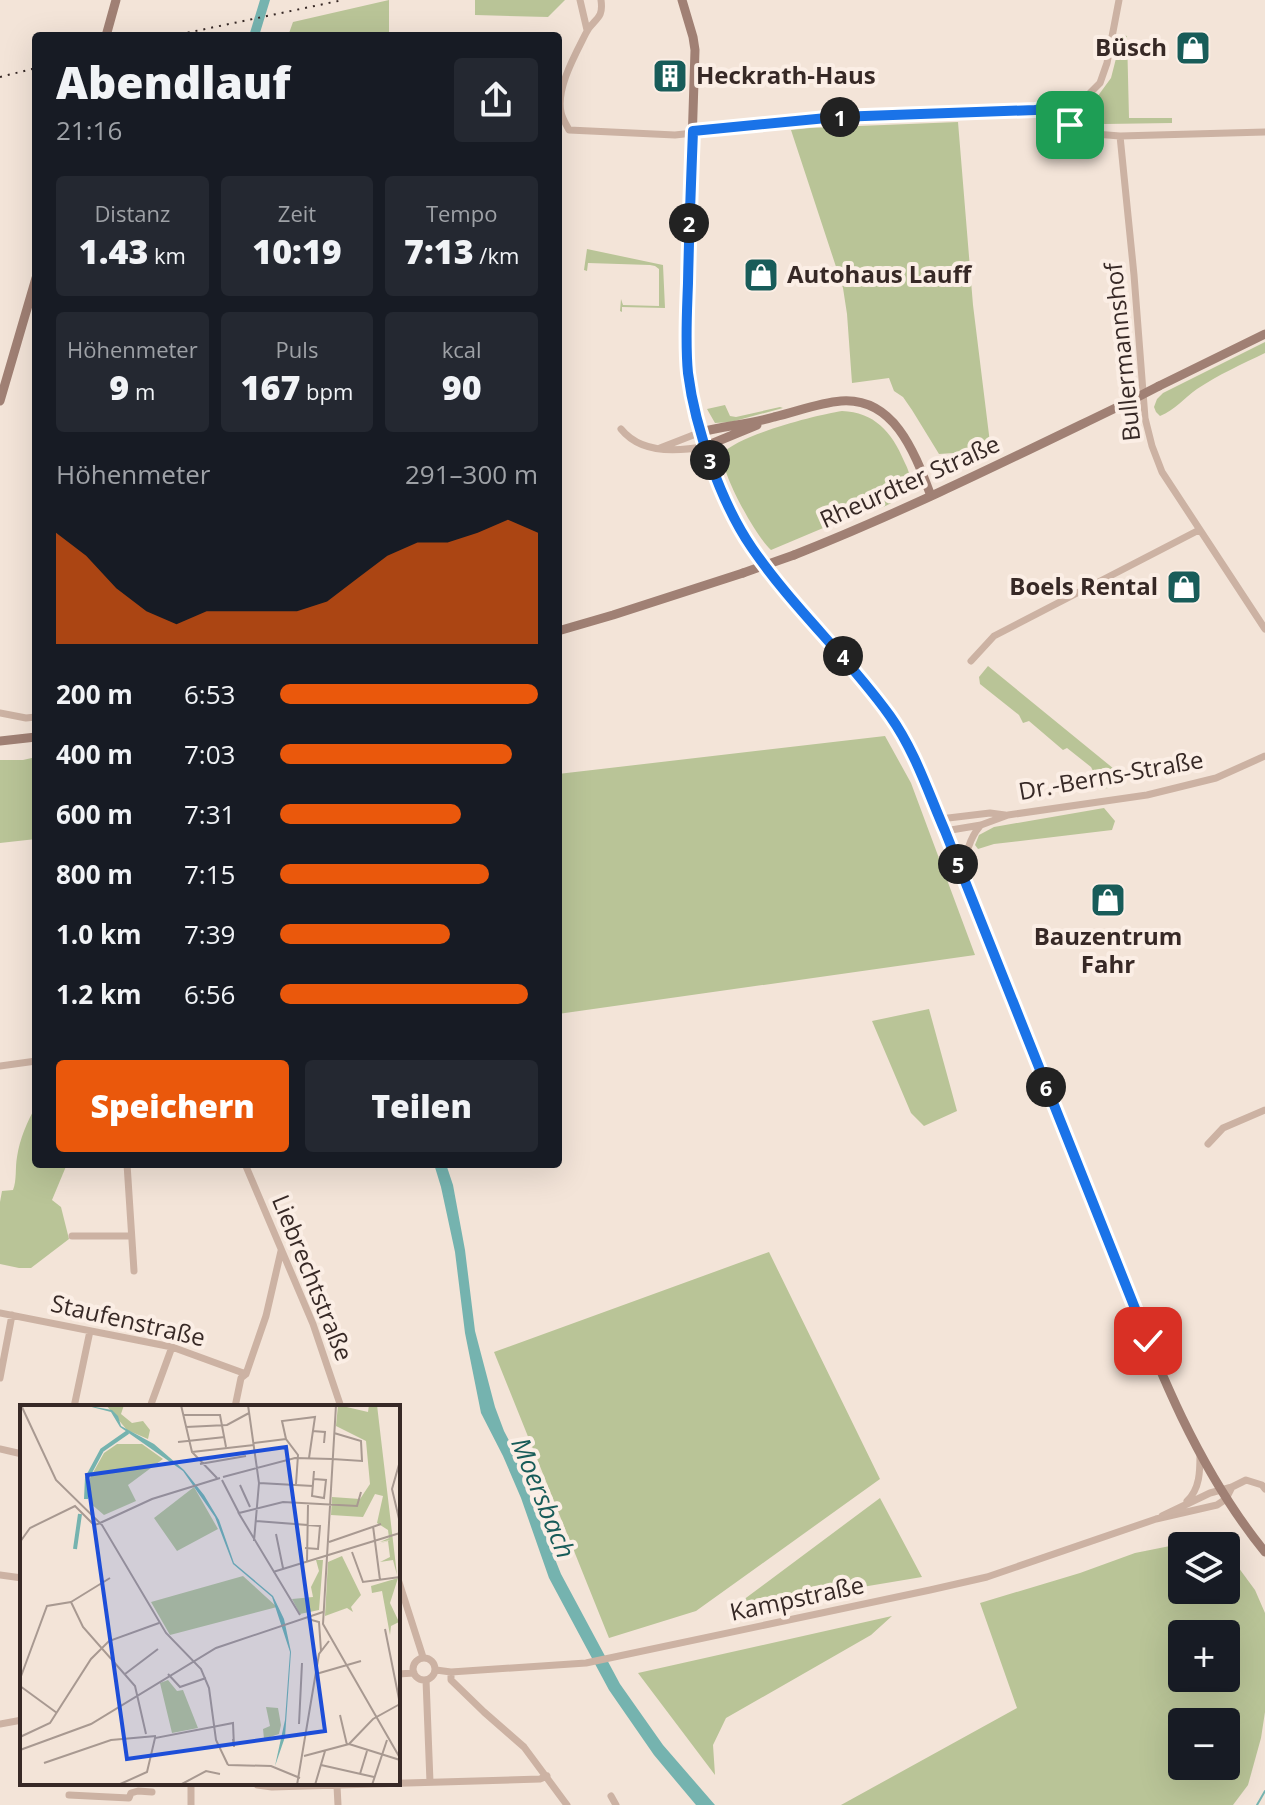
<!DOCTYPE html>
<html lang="de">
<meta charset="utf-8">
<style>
:root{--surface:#171b24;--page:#242831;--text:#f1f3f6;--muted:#9ea1a6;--accent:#ea580c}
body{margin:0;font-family:"Open Sans",sans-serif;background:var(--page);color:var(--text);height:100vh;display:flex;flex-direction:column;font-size:30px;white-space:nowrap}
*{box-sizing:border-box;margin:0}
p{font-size:26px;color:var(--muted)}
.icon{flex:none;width:44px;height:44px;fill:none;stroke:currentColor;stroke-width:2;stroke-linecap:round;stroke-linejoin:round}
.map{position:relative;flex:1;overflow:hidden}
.drawer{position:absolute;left:32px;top:32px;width:530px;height:1136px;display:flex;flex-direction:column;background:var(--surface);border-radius:8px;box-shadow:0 8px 32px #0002}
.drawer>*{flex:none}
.buttons{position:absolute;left:1168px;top:1532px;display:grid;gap:16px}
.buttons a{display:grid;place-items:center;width:72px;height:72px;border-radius:8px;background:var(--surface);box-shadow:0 8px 32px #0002;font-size:40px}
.pin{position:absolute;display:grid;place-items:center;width:68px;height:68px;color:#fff;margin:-34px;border-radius:16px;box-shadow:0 4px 12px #0006}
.km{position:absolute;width:40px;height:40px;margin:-20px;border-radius:50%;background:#222;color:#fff;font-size:22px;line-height:40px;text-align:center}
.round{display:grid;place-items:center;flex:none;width:84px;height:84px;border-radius:8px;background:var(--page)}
.overview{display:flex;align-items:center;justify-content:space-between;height:136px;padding:0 24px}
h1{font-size:44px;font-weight:800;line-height:60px}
.metrics{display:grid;grid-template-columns:repeat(3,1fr);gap:12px;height:136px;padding:8px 24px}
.metrics div{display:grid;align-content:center;border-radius:8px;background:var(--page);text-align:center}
.metrics b{font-size:34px;font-weight:800}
.metrics small{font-size:22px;font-weight:400}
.metrics p{font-size:22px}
.chart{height:224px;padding:16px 24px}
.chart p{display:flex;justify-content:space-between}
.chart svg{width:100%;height:144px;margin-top:8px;fill:var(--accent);opacity:.7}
.cta{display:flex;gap:16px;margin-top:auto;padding:16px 24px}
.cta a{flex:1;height:92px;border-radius:8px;background:var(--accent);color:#fff;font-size:32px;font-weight:800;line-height:92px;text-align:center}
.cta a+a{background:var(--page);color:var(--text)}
ul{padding:0 24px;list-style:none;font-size:26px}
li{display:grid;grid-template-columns:128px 96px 1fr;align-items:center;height:60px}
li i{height:20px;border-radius:10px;background:var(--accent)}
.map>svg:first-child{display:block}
.green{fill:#b9c497;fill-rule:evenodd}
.water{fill:#75b3af}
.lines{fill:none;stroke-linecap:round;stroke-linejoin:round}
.stream{stroke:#75b3af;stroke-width:2}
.minor{stroke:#ccb2a3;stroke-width:7}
.secondary{stroke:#a08074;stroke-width:9}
.rail{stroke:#372926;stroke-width:2;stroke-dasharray:2 6;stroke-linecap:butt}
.secondary-bridge{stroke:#a08074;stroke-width:9}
.route-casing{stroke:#fff;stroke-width:16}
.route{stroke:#1a73e8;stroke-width:10}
.labels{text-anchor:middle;stroke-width:8;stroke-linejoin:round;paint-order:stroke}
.poi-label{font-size:24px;font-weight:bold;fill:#372926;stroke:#fbeee5;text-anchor:end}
.street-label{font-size:24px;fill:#372926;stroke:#fbeee5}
.water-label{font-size:26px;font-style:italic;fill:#185c59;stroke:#fbeee5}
.inset-river{fill:none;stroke:#75b3af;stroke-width:4}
.inset-road{fill:none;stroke:#a89991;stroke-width:2}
.view{fill:#1d4ed8;fill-opacity:0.15;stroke:#1d4ed8;stroke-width:4}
.inset-edge{fill:none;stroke:#372926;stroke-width:4}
</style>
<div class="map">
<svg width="1265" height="1805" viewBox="0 0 1265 1805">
<rect width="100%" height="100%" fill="#f3e4d8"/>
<path class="green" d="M389 0V36H288L293 22Z
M475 0H565L548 17 475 15Z
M1122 35 1127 36 1129 118H1172V123L1105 124 1099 123 1092 117V104L1111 78Z
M958 122 973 305 990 443 968 452 939 454 912 410 903 397 894 391 889 378 852 383 847 314 843 288 791 130 810 128Z
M587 249 663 265 665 308 622 307V312L620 311 621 299 623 305 659 306V269L655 266 650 265 588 263 587 271 584 270Z
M1265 342V353C1242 364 1218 375 1197 389 1184 398 1175 410 1160 416L1156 412 1154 407 1157 399 1163 393Z
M725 405 730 416 736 417 780 407 783 408 731 422 715 423 707 409Z
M842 411C874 412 892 432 904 461 909 471 913 481 909 492 893 504 873 513 854 515L771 550C755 535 722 475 722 454 738 435 816 415 842 411Z
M988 666 1114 769H1118L1121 773V786L1102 789 1091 767 1067 748 1063 750 1029 721 1023 723 1019 715 980 684 979 677Z
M885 736 911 783 975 955 558 1014V774Z
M36 757V839L0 843V760H23Z
M1104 808 1115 821 1112 830 994 844 978 849 975 845 979 835 994 827Z
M929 1009 957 1111 924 1126 911 1113 872 1021Z
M36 1106V1164H67L52 1200 61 1207 69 1239 31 1268H19L0 1264V1202L2 1191 13 1190C17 1180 15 1168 17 1157 20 1138 27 1122 36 1106Z
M769 1252 880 1479 696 1611 609 1638 494 1352Z
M880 1498 922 1577 731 1609Z
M1195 1541 1207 1546H1182V1590H1226V1554L1230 1556 1255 1590 1265 1613V1712L1261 1738 1248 1785 1233 1805H841L1017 1708 980 1603 1080 1573 1135 1553ZM1182 1634H1226V1678H1182ZM1182 1722H1226V1766H1182Z
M892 1616 871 1635 726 1718 713 1745 715 1775 638 1673Z"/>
<path class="water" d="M260 0H270L259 36H249Z
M434 1164H446L453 1185 465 1250 475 1331 495 1407 504 1431 515 1452 529 1494 561 1574 620 1684 663 1745 715 1805H696L654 1755 609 1690 549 1578 521 1498 503 1456 481 1413 465 1333 455 1252 441 1187Z"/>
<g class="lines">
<path class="stream" d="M1257 1805 1265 1791"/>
<path class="minor" d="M580 0 587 30
M601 0C604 21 593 18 586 33 575 55 556 88 561 112 562 118 566 124 569 130L675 135 837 117 1035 110 1073 104 1087 96 1100 83 1107 63 1119 0
M1073 104 1095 134
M1058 107 1070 125 1080 131 1095 134 1120 136 1265 132
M1120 136 1134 275 1145 418 1152 446 1162 472 1265 629
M621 429C641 454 677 452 706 446
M660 448 701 432
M971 661 994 636 1199 530
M0 713 26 718 36 717
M940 819 990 813 1005 815
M945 831 981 825 1008 815 1147 795 1216 778 1265 756
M963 874C966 856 968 840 980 826
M0 1066 36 1061
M1208 1144 1223 1128 1265 1110
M127 1164 134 1271
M245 1164 313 1324 341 1407
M72 1236H131
M0 1313 172 1347 246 1374
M0 1378 12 1315
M74 1407 90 1331
M150 1407 172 1347
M235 1407 241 1378 246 1374 266 1316 281 1251
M0 1449 22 1454
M1187 1501C1200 1489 1200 1471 1200 1454
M1162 1516 1210 1493 1232 1487 1246 1480 1262 1485 1265 1489
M0 1575 22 1578
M398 1579 423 1657
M413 1669a11 11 0 1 1 22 0a11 11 0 1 1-22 0Z
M436 1670 451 1672 586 1663 930 1590 987 1577 1156 1519 1217 1505 1226 1499 1232 1487
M451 1672V1680L484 1712 524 1747 567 1805
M398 1674 414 1673
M426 1680 430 1782
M0 1724 22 1720
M191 1783V1805
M257 1785 272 1787 540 1779 547 1776
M337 1786 338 1805
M69 1795 129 1798 131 1793 138 1791 152 1792
M611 1796 616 1805"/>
<path class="secondary" d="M682 0 693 37 695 50 686 331C687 345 687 360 688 374 698 449 731 526 779 585 816 629 856 669 890 715 914 750 928 792 945 831 995 961 1048 1091 1100 1221 1146 1335 1187 1456 1265 1552
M106 36 116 0
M1159 386 1265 334
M0 401 36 278
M701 432C725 426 750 424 774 417 796 412 818 403 841 401 895 397 915 454 931 496
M706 446 757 425
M794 555C908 510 1018 455 1128 402
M558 631 613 615 743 573
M0 741 36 737"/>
<path class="rail" d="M172 36 343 0
M0 77 36 68"/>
<path class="secondary-bridge" d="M1128 402 1159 386
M743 573 794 555"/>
</g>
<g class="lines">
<defs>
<path id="route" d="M1070 125 1058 107 1035 110 837 117 693 131C691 182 689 232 688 283 687 312 685 343 688 373 695 428 721 503 752 548 793 608 848 657 890 716 915 751 928 792 945 831L1148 1341"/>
</defs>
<use href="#route" class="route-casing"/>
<use href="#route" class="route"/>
</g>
<defs>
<symbol id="shop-square" viewBox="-11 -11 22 22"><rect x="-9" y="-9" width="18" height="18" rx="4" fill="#185c59" stroke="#fbeee5"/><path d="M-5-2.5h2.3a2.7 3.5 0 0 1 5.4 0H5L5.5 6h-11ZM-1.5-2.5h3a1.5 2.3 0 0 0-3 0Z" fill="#fff"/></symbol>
<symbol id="building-square" viewBox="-11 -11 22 22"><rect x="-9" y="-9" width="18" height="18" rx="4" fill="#185c59" stroke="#fbeee5"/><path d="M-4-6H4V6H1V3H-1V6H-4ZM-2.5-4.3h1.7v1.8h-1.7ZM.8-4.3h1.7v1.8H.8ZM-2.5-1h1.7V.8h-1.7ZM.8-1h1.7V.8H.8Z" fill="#fff"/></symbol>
</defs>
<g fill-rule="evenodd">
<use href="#shop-square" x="1173" y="28" width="40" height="40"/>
<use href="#building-square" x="650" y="56" width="40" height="40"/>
<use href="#shop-square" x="741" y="255" width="40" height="40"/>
<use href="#shop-square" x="1164" y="567" width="40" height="40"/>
<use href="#shop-square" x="1088" y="880" width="40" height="40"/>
</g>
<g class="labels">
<g class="poi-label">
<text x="1167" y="56">Büsch</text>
<text x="696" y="84" text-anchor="start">Heckrath-Haus</text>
<text x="787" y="283" text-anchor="start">Autohaus Lauff</text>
<text x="1158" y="595">Boels Rental</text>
<text x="1108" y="945" text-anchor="middle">Bauzentrum<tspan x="1108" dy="28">Fahr</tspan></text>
</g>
<g class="street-label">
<text transform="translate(1123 352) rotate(-96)" y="8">Bullermannshof</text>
<text transform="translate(910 482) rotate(-24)" y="8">Rheurdter Straße</text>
<text transform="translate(1111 776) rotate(-10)" y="8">Dr.-Berns-Straße</text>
<text transform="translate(312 1278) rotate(68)" y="8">Liebrechtstraße</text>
<text transform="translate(128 1321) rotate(13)" y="8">Staufenstraße</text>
<text transform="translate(797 1599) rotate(-12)" y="8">Kampstraße</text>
</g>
<g class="water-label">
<text transform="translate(543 1498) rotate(68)" y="9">Moersbach</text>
</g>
</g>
<g transform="translate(20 1405)">
<rect width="380" height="380" fill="#f3e4d8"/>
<path d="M86 0H104L101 9 112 18 123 16 130 25 128 34 107 25ZM318 0 348 7 349 0H357L377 170 373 155 360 157 370 152 368 136 358 139 370 135 360 137 369 133 368 125 357 118 363 91 355 89 343 112 311 110 312 92 340 94 350 79 346 36 316 21ZM97 39H122L143 54 108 80 116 96 84 110 70 98V73L84 48ZM174 82 198 124 157 146 134 113ZM322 151 341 190 331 202 333 207 327 203 305 211 308 157ZM296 155H303L299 205 280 209 272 194 293 192 291 182 299 166ZM223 171 257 202 150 230 131 197ZM378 173 370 198 379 217 371 221 370 230 362 186 352 188 351 181ZM148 275 157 286 163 285 178 323 152 328 140 278ZM246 302 258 303 261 320 259 329 244 334 243 324 250 321Z" fill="#b9c497"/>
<path d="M64 0 92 5 98 11 101 21 134 39 164 65 184 90 199 115 214 158 253 191 264 214 271 247 265 332 255 361 265 315 270 247 252 192 213 159 195 112 163 66 100 22 91 7Z" fill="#75b3af"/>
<path class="inset-river" d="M66 94 67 73 82 45 108 27M55 144 60 109"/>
<path class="inset-road" d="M1 0 36 75 82 120 146 228 181 264 189 283 196 335 208 360M161 0 172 47 197 73M228 0 239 78 234 136M316 0 303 219 380 353M164 10H200L206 42M166 22 207 20 229 8M292 26 305 27 304 38M158 37 205 32M234 38 266 34M172 47 234 40M312 54 342 56 341 36 314 28M380 56 372 84 380 118M180 59 226 51M203 72 275 53 312 54M294 74 306 75 304 93 292 91 294 66M202 75 219 108 263 97 337 101 341 87M239 78 293 81M276 79 278 50 266 34 262 16 295 12 289 53M220 80 230 102M218 107 280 210M236 116 300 121 298 144 285 143M80 118 132 94 200 73M353 121 360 175M256 129 263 163M0 137 10 123 55 101 74 120 81 118M309 137 361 119M332 147 343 177 380 172M287 157 288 100M253 167 380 128M51 197 63 222 115 281 126 329M51 197 90 173M288 214 299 217 301 246M365 224 380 299M105 269 138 244M148 269 160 282 186 273M296 269 341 256M0 274 27 201 51 197M0 281 37 308M320 310 327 340M279 319 282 258M0 332 30 318 71 254 89 236 139 218M329 339 380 355M0 345 71 319 196 243 303 207M284 351 329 339 353 314 380 299M24 358 91 335 136 331M208 360 251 361 280 373M301 360 354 372M340 369 347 346M98 380 127 367 135 333 213 318 214 342 213 334M160 380 186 366 200 369M277 380 299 249 309 236M295 380 305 346M352 380 367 335"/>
<path class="view" d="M266 42 305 326 107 354 67 70Z"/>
<rect width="380" height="380" class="inset-edge"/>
</g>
</svg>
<div class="buttons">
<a><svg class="icon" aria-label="layers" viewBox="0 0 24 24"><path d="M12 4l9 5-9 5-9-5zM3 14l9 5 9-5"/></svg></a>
<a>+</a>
<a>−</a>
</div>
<div class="pin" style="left:1070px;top:125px;background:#1e9e55"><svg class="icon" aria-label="arrive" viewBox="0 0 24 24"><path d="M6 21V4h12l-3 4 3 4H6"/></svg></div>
<div class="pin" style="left:1148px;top:1341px;background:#d93025"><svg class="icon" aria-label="check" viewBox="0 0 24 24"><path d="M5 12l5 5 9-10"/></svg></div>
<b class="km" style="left:840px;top:117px">1</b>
<b class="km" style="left:689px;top:223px">2</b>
<b class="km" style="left:710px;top:460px">3</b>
<b class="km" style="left:843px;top:656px">4</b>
<b class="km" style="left:958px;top:864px">5</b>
<b class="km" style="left:1046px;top:1087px">6</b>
<section class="drawer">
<div class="overview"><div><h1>Abendlauf</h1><p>21:16</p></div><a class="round"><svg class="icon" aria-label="share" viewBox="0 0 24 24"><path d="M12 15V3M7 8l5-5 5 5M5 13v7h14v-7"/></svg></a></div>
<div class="metrics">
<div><p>Distanz</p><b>1.43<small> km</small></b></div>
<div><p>Zeit</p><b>10:19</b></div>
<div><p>Tempo</p><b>7:13<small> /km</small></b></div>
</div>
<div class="metrics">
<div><p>Höhenmeter</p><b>9<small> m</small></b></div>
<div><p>Puls</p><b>167<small> bpm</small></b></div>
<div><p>kcal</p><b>90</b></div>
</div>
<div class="chart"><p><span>Höhenmeter</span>291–300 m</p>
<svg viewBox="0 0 160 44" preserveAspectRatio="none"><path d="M0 44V10L10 17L20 27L30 34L40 38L50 34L60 34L70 34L80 34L90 31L100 24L110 17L120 13L130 13L140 10L150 6L160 10V44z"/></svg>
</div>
<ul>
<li><b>200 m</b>6:53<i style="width:100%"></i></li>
<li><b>400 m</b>7:03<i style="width:90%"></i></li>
<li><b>600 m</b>7:31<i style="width:70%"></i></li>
<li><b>800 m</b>7:15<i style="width:81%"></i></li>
<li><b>1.0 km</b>7:39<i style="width:66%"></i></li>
<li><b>1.2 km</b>6:56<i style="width:96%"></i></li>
</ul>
<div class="cta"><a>Speichern</a><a>Teilen</a></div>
</section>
</div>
